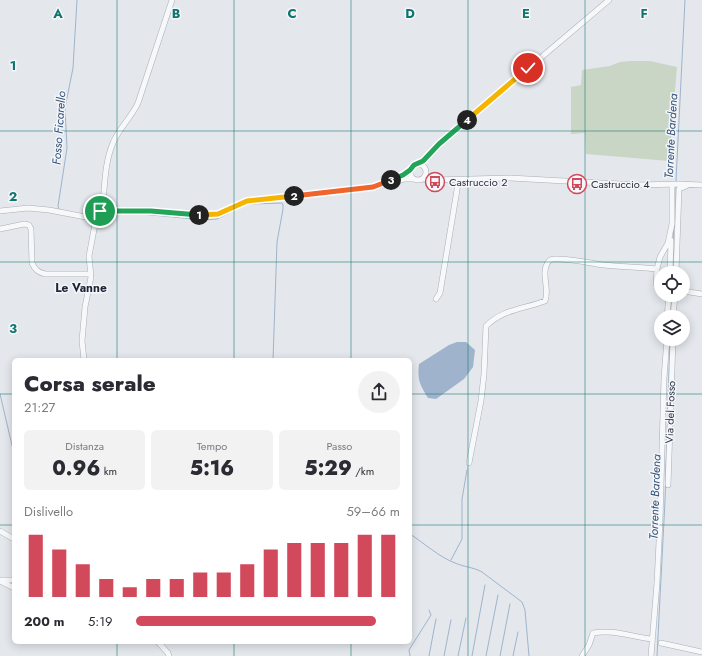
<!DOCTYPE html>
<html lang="it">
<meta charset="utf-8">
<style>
:root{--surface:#fff;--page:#f2f2f3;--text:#2b2b33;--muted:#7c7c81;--accent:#d1495b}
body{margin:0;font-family:Jost,sans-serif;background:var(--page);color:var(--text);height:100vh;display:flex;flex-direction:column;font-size:15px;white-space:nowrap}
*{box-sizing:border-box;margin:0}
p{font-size:13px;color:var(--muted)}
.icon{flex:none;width:22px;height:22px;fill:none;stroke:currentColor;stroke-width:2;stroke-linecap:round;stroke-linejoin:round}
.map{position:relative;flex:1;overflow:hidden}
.details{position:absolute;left:12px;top:358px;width:400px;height:286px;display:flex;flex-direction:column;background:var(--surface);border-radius:6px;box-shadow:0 2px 10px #0003}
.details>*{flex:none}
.tools{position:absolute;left:654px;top:266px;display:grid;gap:8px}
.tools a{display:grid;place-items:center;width:36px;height:36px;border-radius:50%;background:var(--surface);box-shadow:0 2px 10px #0003;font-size:20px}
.pin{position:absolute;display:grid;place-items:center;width:34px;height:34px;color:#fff;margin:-17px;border:2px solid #fff;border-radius:50%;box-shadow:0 1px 4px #0007}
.km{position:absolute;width:20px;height:20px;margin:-10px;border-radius:50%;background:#222;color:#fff;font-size:11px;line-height:20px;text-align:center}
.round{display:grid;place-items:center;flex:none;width:42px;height:42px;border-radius:21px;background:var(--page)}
.headline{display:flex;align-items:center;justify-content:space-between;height:68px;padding:0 12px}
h1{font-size:22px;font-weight:800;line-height:30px}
.figures{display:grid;grid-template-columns:repeat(3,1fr);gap:6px;height:68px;padding:4px 12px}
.figures div{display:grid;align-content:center;border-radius:6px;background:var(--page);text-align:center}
.figures b{font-size:20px;font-weight:800}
.figures small{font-size:11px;font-weight:400}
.figures p{font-size:11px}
.chart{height:112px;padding:8px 12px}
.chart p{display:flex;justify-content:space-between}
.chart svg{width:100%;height:72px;margin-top:4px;stroke:var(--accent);stroke-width:6}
ul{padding:0 12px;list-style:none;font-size:13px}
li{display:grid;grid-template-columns:64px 48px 1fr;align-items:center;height:30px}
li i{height:10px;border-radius:5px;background:var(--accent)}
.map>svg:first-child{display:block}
.green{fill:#c9d6c5}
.water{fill:#9fb4cc}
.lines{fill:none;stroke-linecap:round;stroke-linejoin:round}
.stream{stroke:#9fb4cc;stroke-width:1}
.minor-casing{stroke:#a9aeb7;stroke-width:6}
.minor{stroke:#f7f8fa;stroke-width:5}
.split-1-casing{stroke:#fff;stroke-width:8}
.split-2-casing{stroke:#fff;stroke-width:8}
.split-3-casing{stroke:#fff;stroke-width:8}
.split-4-casing{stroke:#fff;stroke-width:8}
.split-5-casing{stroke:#fff;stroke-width:8}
.split-1{stroke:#22a559;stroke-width:5}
.split-2{stroke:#f5b400;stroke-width:5}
.split-3{stroke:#f0652b;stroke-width:5}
.split-4{stroke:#22a559;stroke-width:5}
.split-5{stroke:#f5b400;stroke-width:5}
.grid{fill:none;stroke:#0f766e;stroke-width:1;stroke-opacity:0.55}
.labels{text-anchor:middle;stroke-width:3;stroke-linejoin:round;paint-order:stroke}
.poi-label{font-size:11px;fill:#2b3445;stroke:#f4f6f9;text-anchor:start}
.street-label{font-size:11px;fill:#2b3445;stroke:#f4f6f9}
.water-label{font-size:12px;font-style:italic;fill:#34527a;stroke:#f4f6f9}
.neighbourhood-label{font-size:12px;font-weight:bold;fill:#1d2536;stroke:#f4f6f9}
.grid-label{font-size:13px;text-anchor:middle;font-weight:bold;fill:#0f766e;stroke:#f4f6f9;stroke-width:3;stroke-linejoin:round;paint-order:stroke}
</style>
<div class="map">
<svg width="702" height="656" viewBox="0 0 702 656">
<rect width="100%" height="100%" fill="#e4e7ec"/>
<path class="green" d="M630 61H650L677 67 669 161 586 154 585 133 571 134V87L581 85 582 70 610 66 620 62Z"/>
<path class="water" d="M457 342H466L475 350 473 367 464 379 436 399 428 398C420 385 417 380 419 364L449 345Z"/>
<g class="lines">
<path class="stream" d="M676 181 685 0
M59 209 58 206 67 148 65 108 73 68 77 0
M675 209V186
M86 214 96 215
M102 214H142L204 220 217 219 245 205 250 204 282 203 283 205V209L277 242 273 360
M673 241 674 226
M671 314V296
M0 394 14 454
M410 534C424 543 439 557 455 563 464 567 473 567 482 572L522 602 525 610 529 656
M451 560 462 539V499L467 470
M410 656 409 650 431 615 429 610
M429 656 436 619
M444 656 451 620
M458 656 466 618
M472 656 485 585
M486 656 498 595
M500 656 510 604
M513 656 518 632
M657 656 665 501 670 339"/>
<defs>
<path id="minor" d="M410 172a8 8 0 1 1 16 0a8 8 0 1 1-16 0Z
M418 164 428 157 439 144 609 0
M394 179 410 171
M423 179 432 180 510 178 638 185 679 184 702 185
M0 211 28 208 49 210 96 219
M102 211H151L200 215H212L223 212 247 201 373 187 404 179H413
M102 211C105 188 104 164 113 143 119 128 131 118 138 103L172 0
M0 229 24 224 29 225 31 229 32 263C35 270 38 272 45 274H91
M670 273 671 240
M676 273 679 189 688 185
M661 289 656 284 657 269 660 257 668 243 672 224V184
M683 291 702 294
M436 299 440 293 457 190 458 180
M667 317 669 295
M673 317 675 295
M84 360 82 341 85 307 91 277 89 256 96 219 99 213 102 211
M469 463 481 401 484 374 486 326C503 309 524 309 545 301 550 290 541 274 547 264 548 261 551 259 554 259 569 258 589 263 604 265 621 267 639 267 657 269
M668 485 673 339
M0 531 14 539
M0 580H14
M0 581 14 588
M158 642 168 653 169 656
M661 643 702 652
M582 656 589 645 593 633C613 629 632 637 652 639
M651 656 657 583 660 521 664 378 667 339"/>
</defs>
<use href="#minor" class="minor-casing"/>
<use href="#minor" class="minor"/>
</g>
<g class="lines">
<defs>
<path id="split-1" d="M100 211H151L199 215"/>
<path id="split-2" d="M199 215 218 214 247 201 294 196"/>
<path id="split-3" d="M294 196 373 187 391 180"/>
<path id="split-4" d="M391 180 403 175 410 170 414 165 423 161 439 144 467 120"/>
<path id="split-5" d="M467 120 528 68"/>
</defs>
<use href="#split-1" class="split-1-casing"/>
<use href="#split-2" class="split-2-casing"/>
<use href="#split-3" class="split-3-casing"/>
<use href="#split-4" class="split-4-casing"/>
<use href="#split-5" class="split-5-casing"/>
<use href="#split-1" class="split-1"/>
<use href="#split-2" class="split-2"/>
<use href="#split-3" class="split-3"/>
<use href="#split-4" class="split-4"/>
<use href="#split-5" class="split-5"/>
</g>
<path class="grid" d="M117 0V360M234 0V360M351 0V360M468 0V656M585 0V656M0 131H702M0 262H702M0 394H14M410 394H702M0 525H14M410 525H702M117 642V656M234 642V656M351 642V656"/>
<defs>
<symbol id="bus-ring" viewBox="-11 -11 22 22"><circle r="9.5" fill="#f4f6f9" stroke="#d1495b" stroke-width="1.5"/><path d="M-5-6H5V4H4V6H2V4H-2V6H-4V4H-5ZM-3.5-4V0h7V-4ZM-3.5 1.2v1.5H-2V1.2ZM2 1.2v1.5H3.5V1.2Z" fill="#d1495b"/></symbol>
</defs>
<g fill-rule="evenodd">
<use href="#bus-ring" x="424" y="171" width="22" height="22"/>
<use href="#bus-ring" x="566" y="173" width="22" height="22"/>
</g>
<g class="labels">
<g class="poi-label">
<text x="449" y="186">Castruccio 2</text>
<text x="591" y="188">Castruccio 4</text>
</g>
<g class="street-label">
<text transform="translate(670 412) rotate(-88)" y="4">Via del Fosso</text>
</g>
<g class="water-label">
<text transform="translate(59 128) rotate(-86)" y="4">Fosso Ficarello</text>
<text transform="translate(671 136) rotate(-87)" y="4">Torrente Bardena</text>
<text transform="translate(655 497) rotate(-88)" y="4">Torrente Bardena</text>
</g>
<g class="neighbourhood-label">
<text x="81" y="292">Le Vanne</text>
</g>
</g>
<g class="grid-label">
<text x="58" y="18">A</text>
<text x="176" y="18">B</text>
<text x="292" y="18">C</text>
<text x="410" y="18">D</text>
<text x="526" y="18">E</text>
<text x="644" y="18">F</text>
<text x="13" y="70">1</text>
<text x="13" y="201">2</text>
<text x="13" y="333">3</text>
</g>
</svg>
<div class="tools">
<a><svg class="icon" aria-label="locate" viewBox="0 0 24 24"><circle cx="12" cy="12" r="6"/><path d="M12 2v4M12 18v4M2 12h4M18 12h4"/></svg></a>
<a><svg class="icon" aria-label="layers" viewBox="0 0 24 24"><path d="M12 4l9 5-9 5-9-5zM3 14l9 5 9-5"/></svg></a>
</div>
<div class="pin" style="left:100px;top:211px;background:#1e9e55"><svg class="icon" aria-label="arrive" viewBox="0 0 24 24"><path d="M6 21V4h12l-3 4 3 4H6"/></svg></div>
<div class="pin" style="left:528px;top:68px;background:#d93025"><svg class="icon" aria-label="check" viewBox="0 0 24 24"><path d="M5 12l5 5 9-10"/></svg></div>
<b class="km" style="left:199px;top:215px">1</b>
<b class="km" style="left:294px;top:196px">2</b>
<b class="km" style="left:391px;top:180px">3</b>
<b class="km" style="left:467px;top:120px">4</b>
<section class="details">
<div class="headline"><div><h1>Corsa serale</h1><p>21:27</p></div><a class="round"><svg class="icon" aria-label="share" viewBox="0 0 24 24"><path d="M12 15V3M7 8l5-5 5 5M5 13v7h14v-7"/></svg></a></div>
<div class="figures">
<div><p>Distanza</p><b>0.96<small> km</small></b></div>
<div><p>Tempo</p><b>5:16</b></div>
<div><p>Passo</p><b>5:29<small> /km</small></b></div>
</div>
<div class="chart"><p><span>Dislivello</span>59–66 m</p>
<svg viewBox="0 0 160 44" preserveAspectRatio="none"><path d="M5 44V6M15 44V15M25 44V24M35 44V33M45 44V38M55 44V33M65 44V33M75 44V29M85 44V29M95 44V24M105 44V15M115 44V11M125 44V11M135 44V11M145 44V6M155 44V6"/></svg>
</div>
<ul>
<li><b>200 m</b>5:19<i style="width:91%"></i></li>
</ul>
</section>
</div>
